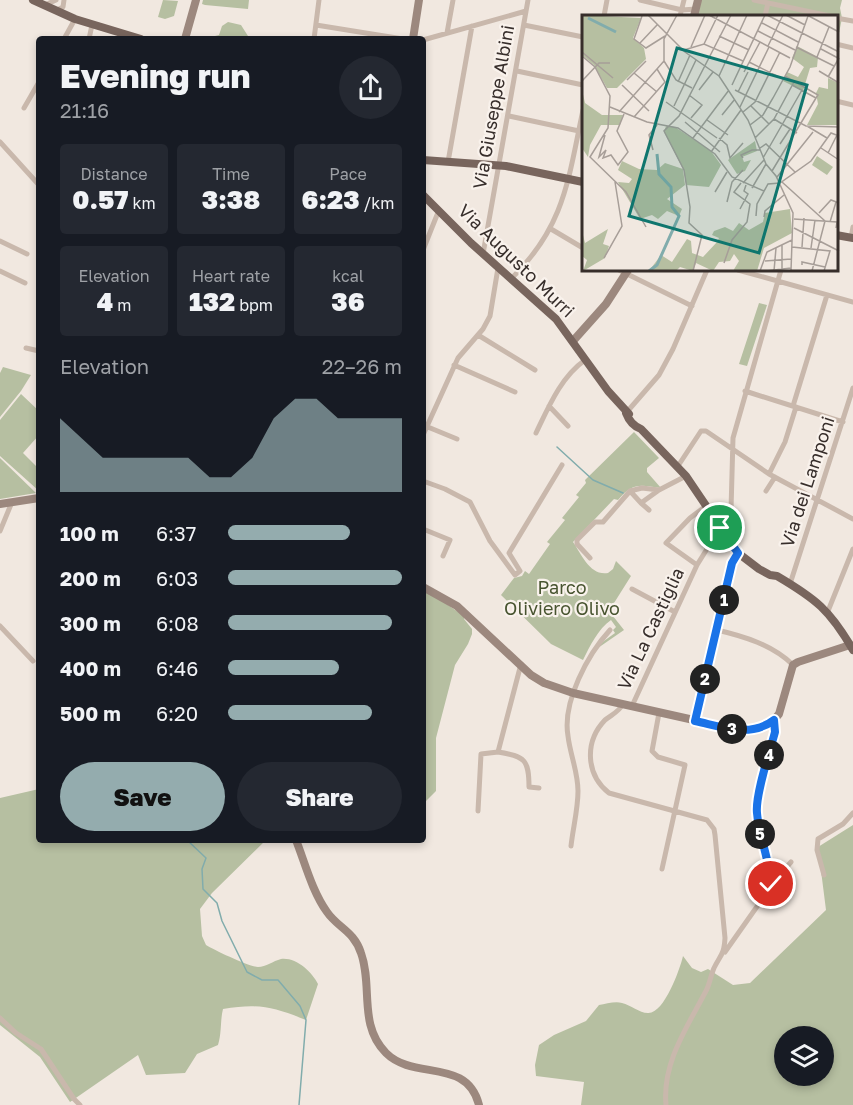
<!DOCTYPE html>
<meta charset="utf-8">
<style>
:root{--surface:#171b24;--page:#242831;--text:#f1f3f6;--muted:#9ea1a6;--accent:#94acae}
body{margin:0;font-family:"Golos Text",sans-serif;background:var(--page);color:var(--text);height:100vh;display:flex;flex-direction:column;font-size:22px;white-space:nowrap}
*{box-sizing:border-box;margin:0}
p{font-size:20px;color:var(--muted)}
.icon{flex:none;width:33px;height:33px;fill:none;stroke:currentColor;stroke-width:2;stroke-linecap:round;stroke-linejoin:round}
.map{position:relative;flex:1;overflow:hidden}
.drawer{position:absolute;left:36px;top:36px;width:390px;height:807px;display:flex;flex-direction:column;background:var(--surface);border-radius:6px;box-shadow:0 3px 9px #0003}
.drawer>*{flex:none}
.tools{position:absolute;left:774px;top:1026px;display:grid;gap:12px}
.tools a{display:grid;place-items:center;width:60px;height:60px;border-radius:50%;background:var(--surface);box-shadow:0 3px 9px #0003;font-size:30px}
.pin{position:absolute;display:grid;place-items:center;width:51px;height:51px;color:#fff;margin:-26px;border:3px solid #fff;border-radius:50%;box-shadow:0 2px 6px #0007}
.km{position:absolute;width:30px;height:30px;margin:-15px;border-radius:50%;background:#222;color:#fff;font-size:16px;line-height:30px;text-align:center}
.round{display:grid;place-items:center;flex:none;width:63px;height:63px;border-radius:32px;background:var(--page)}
.head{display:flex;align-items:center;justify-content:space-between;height:102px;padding:0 24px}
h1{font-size:33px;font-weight:800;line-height:45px}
.figures{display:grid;grid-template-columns:repeat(3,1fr);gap:9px;height:102px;padding:6px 24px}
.figures div{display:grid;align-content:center;border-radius:6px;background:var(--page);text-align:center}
.figures b{font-size:26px;font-weight:800}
.figures small{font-size:16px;font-weight:400}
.figures p{font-size:16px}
.chart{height:168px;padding:12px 24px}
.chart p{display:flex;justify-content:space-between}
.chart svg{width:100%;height:108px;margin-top:6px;fill:var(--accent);opacity:.7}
.button{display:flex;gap:12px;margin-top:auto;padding:12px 24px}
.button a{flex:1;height:69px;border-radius:36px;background:var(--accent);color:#111;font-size:24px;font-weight:800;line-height:69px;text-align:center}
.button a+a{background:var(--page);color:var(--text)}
ul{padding:0 24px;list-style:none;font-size:20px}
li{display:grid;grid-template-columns:96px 72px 1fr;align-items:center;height:45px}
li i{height:15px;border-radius:8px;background:var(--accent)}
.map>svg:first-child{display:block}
.green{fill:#b6bfa1;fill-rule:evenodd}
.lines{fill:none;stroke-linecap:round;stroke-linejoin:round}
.stream{stroke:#81acac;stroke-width:1.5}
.street{stroke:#c9b8ac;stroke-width:5}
.secondary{stroke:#9c887e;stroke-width:8}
.primary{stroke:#78655d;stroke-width:8}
.route-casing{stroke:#fff;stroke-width:12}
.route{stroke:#1a73e8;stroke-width:8}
.labels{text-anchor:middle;stroke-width:4.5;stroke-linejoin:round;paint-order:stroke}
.street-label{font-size:18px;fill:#372e2b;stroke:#f9f2ec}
.park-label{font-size:18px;fill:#485430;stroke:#f9f2ec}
.inset-river{fill:none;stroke:#81acac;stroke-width:3}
.inset-road{fill:none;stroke:#a79e98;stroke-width:1.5}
.view{fill:#0f766e;fill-opacity:0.15;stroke:#0f766e;stroke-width:3}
.inset-edge{fill:none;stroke:#372e2b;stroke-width:3}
</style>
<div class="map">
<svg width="853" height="1105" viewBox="0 0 853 1105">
<rect width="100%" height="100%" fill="#f1e8e0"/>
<path class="green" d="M163 0 178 1 174 16 165 19 158 17Z
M203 0H249L248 9 205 5 202 4Z
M701 0H842L840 8 842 18 837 43 836 16H697Z
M228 22 241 25 248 36 247 39H214L215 36 219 35 222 26Z
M759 303 767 305 747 366 739 364Z
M3 367 31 375 21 391 0 417V373Z
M21 394 39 411V435L23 453 39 469V491L0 456V420Z
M634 432 659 458 647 468V472L661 488C640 485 633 482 618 500L614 499 573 542C582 555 590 576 608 573L613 569 616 561 631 576 609 611 624 630 595 650 597 646 615 633 613 630 616 627 611 620C598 629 590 646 583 660L551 644 501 595 514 578 522 576 525 571 529 574 550 544 547 542 565 520 562 518 579 497 576 495 586 483 585 480Z
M0 458 36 493 0 499Z
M423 588 464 616V619L472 629V634L468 644 455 665 436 738V791L425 802H423Z
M39 789V840H266L212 893 200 909 202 936 206 945C214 950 250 967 258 967 266 967 273 961 281 959 296 957 312 972 318 984L306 1020C273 1007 259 1003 223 1009 220 1021 222 1032 218 1045L197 1054 185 1073 146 1075 138 1055 70 1102 40 1057 0 1025V798Z
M853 825V1105H581L584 1082 536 1076 535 1065 539 1045 554 1035 586 1021 599 1005C606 1004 615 1001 622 1003 631 1005 639 1013 648 1013 664 1014 680 969 683 956L692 968 701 972 708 969 733 985 750 983 826 910 818 847ZM784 1036H824V1076H784Z"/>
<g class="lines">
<path class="stream" d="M557 447 593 480 623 493
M187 840 206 858 202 869 203 889 217 903 222 921 247 972 262 980H278L300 1006 306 1020 299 1105"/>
<path class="street" d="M640 0 682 10 696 9
M754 0 830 16
M45 5 56 0
M57 10 63 7 64 0
M604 16 607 0
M680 16 684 0
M765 16 768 3
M836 18 853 21
M316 25 403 39
M524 25 583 37
M447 33 453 0
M64 39 75 19
M89 39 92 25
M314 39 319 0
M423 40 526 11
M836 44 853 48
M517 71 583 85
M836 101 853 105
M24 108 39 82
M509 116 579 131
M0 142 39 185
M448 162 472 26
M551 229 583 248
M851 238 853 227
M0 241 27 254
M423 250 439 210
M483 254 528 0
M619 270 692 306
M738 270 853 302
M0 271 25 283
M511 279C565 226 568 180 583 110
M478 335 535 370
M26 348 39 351
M454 365 515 392
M745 391 843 422
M549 406 568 426
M793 406 827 295
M626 413 659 375 673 349 707 270
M423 425 457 439
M536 433C549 406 561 377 585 360
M423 435 458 358 483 329 490 316 498 268
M678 466 701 431H706L769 474 853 519
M769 474 785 442 796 407
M423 481 445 489 470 502 490 541 515 575 520 571 509 553 562 465
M630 491 641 503 659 490
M766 491 775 477
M641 503 649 510
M713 517 731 510 733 438 781 270
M423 529 450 540 443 556
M0 531 12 502
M590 558 577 544V540L595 522H603L630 491 642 488 659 490 686 476
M697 565 666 543 690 518 706 506
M790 584 853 388
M632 589 675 612
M828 611 853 549
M0 626 33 661
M717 630C743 636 773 645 793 665
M623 704C619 712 611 715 605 720 584 742 586 775 609 793L707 820 714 829 715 835 725 938C724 955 721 954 714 968 711 975 710 982 707 989 688 1026 662 1062 666 1105
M632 706 697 565 720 528
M659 713 652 751 658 757 685 765 662 869
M695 721 732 563 738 553
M498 752C525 756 529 760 529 787L539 788
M478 811 481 754 498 752 521 664
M571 846C573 828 578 809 578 791 578 772 570 754 568 736 562 702 588 654 610 630
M824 875 817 850 818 839 843 824 853 813
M771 885 791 862
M725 952 768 891C775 864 755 836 757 809 757 788 770 753 775 731L774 720
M0 1018 16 1033 41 1049 74 1099 80 1105"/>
<path class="secondary" d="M694 16 698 0
M185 39 196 0
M413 39 419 0
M573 341 606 304 628 270
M0 504 39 498
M423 587 457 606 531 675 544 683 573 693 743 731C758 731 770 726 779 714L793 665 798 662 850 645
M296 840C305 863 312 891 327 912 338 928 354 931 361 953 373 986 358 1025 386 1053 414 1081 467 1057 479 1105"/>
<path class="primary" d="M33 0 75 19 141 39
M423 160 506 166 583 182
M423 195 471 243 556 319 608 391 629 414
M836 235 853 238
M626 413C629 421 633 426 641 429L686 476 738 553 759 569 770 575 777 576C816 599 830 610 853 650"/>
</g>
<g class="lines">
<defs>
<path id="route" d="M720 528 738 553 732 563 695 721C723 727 750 738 774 720L775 732C770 751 755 795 757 813 759 838 771 862 770 886L771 884"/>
</defs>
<use href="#route" class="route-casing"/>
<use href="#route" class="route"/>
</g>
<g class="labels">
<g class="street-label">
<text transform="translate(494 107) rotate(-80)" y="6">Via Giuseppe Albini</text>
<text transform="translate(516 261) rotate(44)" y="6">Via Augusto Murri</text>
<text transform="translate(808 482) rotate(-72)" y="6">Via dei Lamponi</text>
<text transform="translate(651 629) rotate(-65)" y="6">Via La Castiglia</text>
</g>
<g class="park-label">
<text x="562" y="594">Parco<tspan x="562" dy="21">Oliviero Olivo</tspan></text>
</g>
</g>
<g transform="translate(582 15)">
<rect width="256" height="256" fill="#f1e8e0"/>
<path d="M0 0 59 3 51 23 62 33 64 44 35 73H25L12 50 0 40ZM215 31 236 42 235 52 228 53 221 76 201 66 205 57 216 62 222 52 210 43ZM246 63 256 68V110H225L236 89 234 78 237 72 246 74ZM0 75 3 88 20 100H41L38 110H19L8 130 6 142 0 133ZM84 111 93 112 129 136 139 150 127 172 104 170 102 156 82 117ZM173 126 175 136 160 142 162 147 169 145 163 156 155 159 146 145ZM235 141 251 152 245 160 230 150ZM40 146 57 154 75 155 83 148 101 154 103 170 85 184 100 194 97 201 85 196 76 204 70 200 58 204 36 167 47 168 50 164 36 155ZM208 194 210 218 182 233 175 256H151L157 246 152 239 148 246 137 247 131 256 114 248 111 256 98 252 94 256H67L79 240 90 247 105 224 109 226 110 238 121 242 135 227 137 223 130 220 132 216 143 212 151 216 157 208 167 215 181 207 183 198ZM26 214 21 229 27 231 23 243 1 256 5 245 0 241V216L3 228Z" fill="#b6bfa1"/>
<path class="inset-river" d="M6 3 34 17M67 256 75 250 97 201 90 192 89 172 77 159 75 139"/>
<path class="inset-road" d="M66 0 103 37 137 61 166 105 184 149 194 161 211 198 209 256M127 0 208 43M185 0 257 37M204 0 223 10M225 0 257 17M60 1 52 24 64 33 83 21M180 8 216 27M176 16 213 35M137 21 167 35M58 28 75 10M122 29 136 0M186 31 201 0M109 32 123 0M214 32 252 51M239 34 256 43M102 35 122 29 161 46M0 37 31 63M0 41 13 52 28 81 26 113 8 142 44 177 64 212M235 42 247 12M82 46 94 65 110 73M167 47 201 64M237 56 257 68M162 57 178 27M52 58 75 77M137 61 165 0M203 61 236 80 234 83M246 62 257 43M45 65 64 46M0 66 17 48H28M96 67 108 40M40 70 67 96M150 70 183 0M210 70 234 83M117 75 131 57M153 75 224 111 257 112M156 77 166 57M107 80 120 90 109 103M84 87 135 123M92 91 114 45M169 91 187 109M28 92 65 107 96 113 133 139 150 162 182 176M158 92 187 32M37 97 82 46V24L95 0M161 97 173 87 198 37M140 100 153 84M52 102 83 67 75 54M192 104 215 118M125 105 146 120M103 107 138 137M168 110 181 100 191 83 208 52 226 1M225 111 245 123M23 120 17 142 24 135 21 143 29 140 36 150 46 137 35 116 42 99M111 123 147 75M137 123 145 130 148 143 161 128M173 123 192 104 212 67M198 129 208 114M178 133 184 129 213 157M239 133 257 145M71 135 67 120 75 110M129 137 159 95M246 138 255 120M161 143 159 140 170 135H178M181 143 220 75M190 156 234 83M195 162 231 117M200 167 243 206M161 168 182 145M170 173 184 149M133 177 145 157M145 187 150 167 161 155M158 194 166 179 162 176 164 170M237 198 249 185 257 188M174 201 175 189 186 169 198 168 229 146 249 118 257 121M182 202 183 196 202 180M212 204 255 207 254 213M248 207 254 187M212 213 257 236M200 230V256M210 232 248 236 242 256M220 232 222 203M229 233 233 205M22 243 40 211 33 167M183 246 209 244M142 248 150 225 165 207 168 189 152 177 159 168M220 250V247L243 252M111 256 120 220 107 208 108 192 102 155 82 116 97 101 149 0M178 256 185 237 210 225M184 256 209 253M192 256 194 233M230 256 243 206"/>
<path class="view" d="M95 33 225 70 177 238 47 201Z"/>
<rect width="256" height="256" class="inset-edge"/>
</g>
</svg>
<div class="tools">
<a><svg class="icon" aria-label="layers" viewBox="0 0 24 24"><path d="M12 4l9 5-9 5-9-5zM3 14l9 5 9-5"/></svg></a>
</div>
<div class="pin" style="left:720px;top:528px;background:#1e9e55"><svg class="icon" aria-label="arrive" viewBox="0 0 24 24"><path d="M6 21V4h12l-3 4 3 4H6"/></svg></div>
<div class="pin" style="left:771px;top:884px;background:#d93025"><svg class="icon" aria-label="check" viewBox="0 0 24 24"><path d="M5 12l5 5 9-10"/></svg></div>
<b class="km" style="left:724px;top:600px">1</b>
<b class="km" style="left:705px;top:679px">2</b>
<b class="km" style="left:732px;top:729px">3</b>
<b class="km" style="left:769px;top:755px">4</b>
<b class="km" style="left:760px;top:834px">5</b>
<section class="drawer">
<div class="head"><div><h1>Evening run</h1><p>21:16</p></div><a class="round"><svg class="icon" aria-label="share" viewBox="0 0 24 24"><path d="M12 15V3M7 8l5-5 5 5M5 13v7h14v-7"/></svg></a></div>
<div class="figures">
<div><p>Distance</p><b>0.57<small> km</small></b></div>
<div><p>Time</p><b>3:38</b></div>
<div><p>Pace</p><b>6:23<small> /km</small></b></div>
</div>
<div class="figures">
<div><p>Elevation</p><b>4<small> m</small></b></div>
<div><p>Heart rate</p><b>132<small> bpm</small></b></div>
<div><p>kcal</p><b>36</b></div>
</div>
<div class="chart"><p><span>Elevation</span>22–26 m</p>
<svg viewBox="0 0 160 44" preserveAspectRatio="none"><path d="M0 44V14L10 22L20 30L30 30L40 30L50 30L60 30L70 38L80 38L90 30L100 14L110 6L120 6L130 14L140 14L150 14L160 14V44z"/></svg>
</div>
<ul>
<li><b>100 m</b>6:37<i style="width:70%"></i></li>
<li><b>200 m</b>6:03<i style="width:100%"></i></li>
<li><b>300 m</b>6:08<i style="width:94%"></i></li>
<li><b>400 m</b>6:46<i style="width:64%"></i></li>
<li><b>500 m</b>6:20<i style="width:83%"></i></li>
</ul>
<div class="button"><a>Save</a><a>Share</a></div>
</section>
</div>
